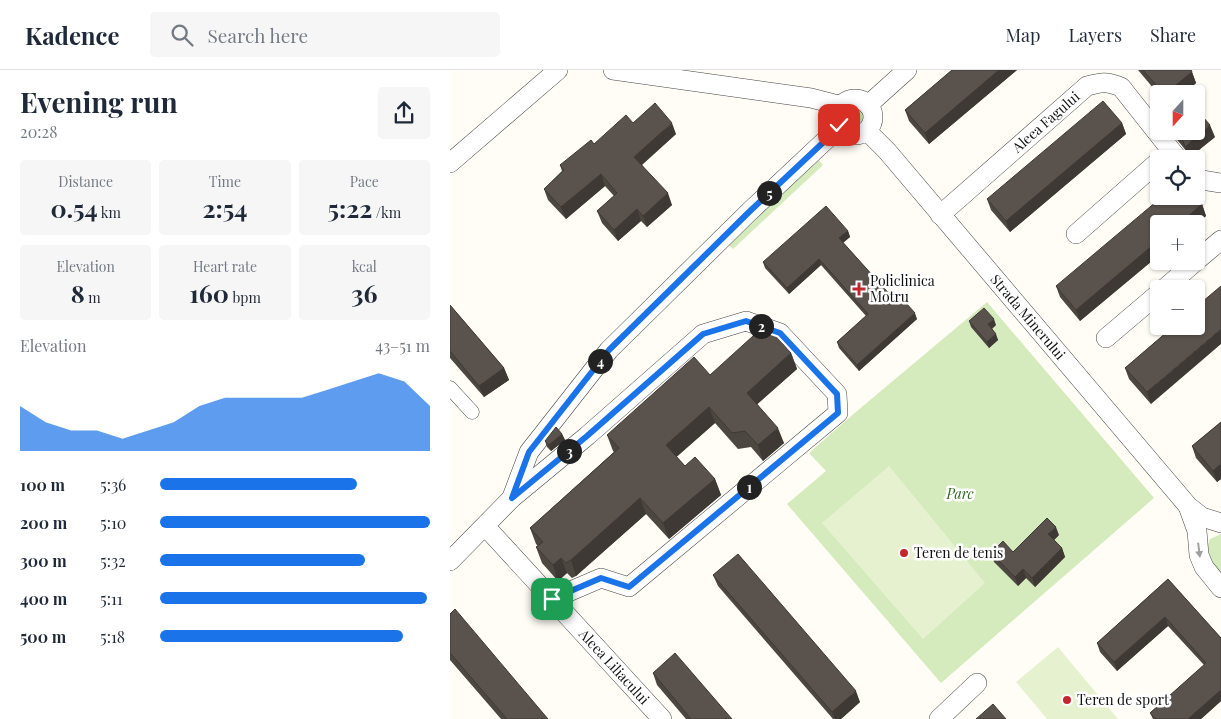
<!DOCTYPE html>
<meta charset="utf-8">
<style>
:root{--surface:#fff;--page:#f6f6f7;--text:#1f2937;--muted:#747a83;--line:#e0e1e3;--accent:#1a73e8}
body{margin:0;font-family:"Playfair Display",serif;background:var(--page);color:var(--text);height:100vh;display:flex;flex-direction:column;font-size:19px;white-space:nowrap}
*{box-sizing:border-box;margin:0}
p{font-size:16px;color:var(--muted)}
.icon{flex:none;width:28px;height:28px;fill:none;stroke:currentColor;stroke-width:2;stroke-linecap:round;stroke-linejoin:round}
.map{position:relative;flex:1;overflow:hidden}
.panel{display:flex;flex-direction:column;background:var(--surface);width:450px}
.panel>*{flex:none}
.needle{width:32px;rotate:201deg}
.tools{position:absolute;left:700px;top:15px;display:grid;gap:10px}
.tools a{display:grid;place-items:center;width:55px;height:55px;border-radius:5px;background:var(--surface);box-shadow:0 1px 4px #0004;font-size:25px}
.pin{position:absolute;display:grid;place-items:center;width:42px;height:42px;color:#fff;margin:-21px;border-radius:10px;box-shadow:0 2px 8px #0006}
.km{position:absolute;width:25px;height:25px;margin:-12px;border-radius:50%;background:#222;color:#fff;font-size:14px;line-height:25px;text-align:center}
.round{display:grid;place-items:center;flex:none;width:52px;height:52px;border-radius:5px;background:var(--page)}
.headline{display:flex;align-items:center;justify-content:space-between;height:85px;padding:0 20px}
h1{font-size:28px;font-weight:700;line-height:38px}
.figures{display:grid;grid-template-columns:repeat(3,1fr);gap:8px;height:85px;padding:5px 20px}
.figures div{display:grid;align-content:center;border-radius:5px;background:var(--page);text-align:center}
.figures b{font-size:25px;font-weight:700}
.figures small{font-size:14px;font-weight:400}
.figures p{font-size:14px}
.chart{height:140px;padding:10px 20px}
.chart p{display:flex;justify-content:space-between}
.chart svg{width:100%;height:90px;margin-top:5px;fill:var(--accent);opacity:.7}
ul{padding:0 20px;list-style:none;font-size:16px}
li{display:grid;grid-template-columns:80px 60px 1fr;align-items:center;height:38px}
li i{height:12px;border-radius:6px;background:var(--accent)}
header{display:flex;align-items:center;gap:30px;box-sizing:border-box;height:70px;padding:0 25px;background:var(--surface);border-bottom:1px solid var(--line)}
header strong{font-size:24px}
nav{display:flex;gap:28px;margin-inline-start:auto;font-size:18px}
.search{width:350px;height:45px;background:var(--page);display:flex;align-items:center;gap:12px;box-sizing:border-box;padding:0 18px;border-radius:5px;color:var(--muted);font-size:19px}
main{display:flex;flex:1;min-height:0}
.map>svg:first-child{display:block}
.grass{fill:#d5ebbd}
.pitch{fill:#e6f2cf}
.lines{fill:none;stroke-linecap:round;stroke-linejoin:round}
.pedestrian-casing{stroke:#444;stroke-width:15}
.minor-casing{stroke:#444;stroke-width:20}
.pedestrian{stroke:#fff;stroke-width:14}
.minor{stroke:#fff;stroke-width:19}
.wall{fill:#4d4742}
.shaded-wall{fill:#3f3936}
.building{fill:#5a524d;stroke:#3f3936}
.oneway{fill:#a0a0a0}
.route-casing{stroke:#fff;stroke-width:10}
.route{stroke:#1a73e8;stroke-width:6}
.poi-dot{fill:#c4262e;stroke:#fff;stroke-width:2}
.labels{text-anchor:middle;stroke-width:5;stroke-linejoin:round;paint-order:stroke}
.street-label{font-size:14px;fill:#111;stroke:#fff}
.poi-label{font-size:14px;fill:#111;stroke:#fff;text-anchor:start}
.park-label{font-size:14px;font-style:italic;fill:#2f6b1f;stroke:#fff}
</style>
<header>
<strong>Kadence</strong>
<div class="search"><svg class="icon" aria-label="search" viewBox="0 0 24 24"><circle cx="10" cy="10" r="6"/><path d="M15 15l6 6"/></svg>Search here</div>
<nav><a>Map</a><a>Layers</a><a>Share</a></nav>
</header>
<main>
<section class="panel">
<div class="headline"><div><h1>Evening run</h1><p>20:28</p></div><a class="round"><svg class="icon" aria-label="share" viewBox="0 0 24 24"><path d="M12 15V3M7 8l5-5 5 5M5 13v7h14v-7"/></svg></a></div>
<div class="figures">
<div><p>Distance</p><b>0.54<small> km</small></b></div>
<div><p>Time</p><b>2:54</b></div>
<div><p>Pace</p><b>5:22<small> /km</small></b></div>
</div>
<div class="figures">
<div><p>Elevation</p><b>8<small> m</small></b></div>
<div><p>Heart rate</p><b>160<small> bpm</small></b></div>
<div><p>kcal</p><b>36</b></div>
</div>
<div class="chart"><p><span>Elevation</span>43–51 m</p>
<svg viewBox="0 0 160 44" preserveAspectRatio="none"><path d="M0 44V22L10 30L20 34L30 34L40 38L50 34L60 30L70 22L80 18L90 18L100 18L110 18L120 14L130 10L140 6L150 10L160 22V44z"/></svg>
</div>
<ul>
<li><b>100 m</b>5:36<i style="width:73%"></i></li>
<li><b>200 m</b>5:10<i style="width:100%"></i></li>
<li><b>300 m</b>5:32<i style="width:76%"></i></li>
<li><b>400 m</b>5:11<i style="width:99%"></i></li>
<li><b>500 m</b>5:18<i style="width:90%"></i></li>
</ul>
</section>
<div class="map">
<svg width="771" height="649" viewBox="0 0 771 649">
<rect width="100%" height="100%" fill="#fffdf5"/>
<path class="grass" d="M395 48a11 11 0 1 1 22 0a11 11 0 1 1-22 0Z
M367 88 373 95 283 179 277 173Z
M537 232 704 428 491 613 337 434 376 401 359 383 407 341Z
M771 464V509C760 494 751 488 760 469Z"/>
<path class="pitch" d="M439 396 535 513 473 569 372 453Z
M608 577 668 649H597L566 612Z"/>
<g class="lines">
<defs>
<path id="pedestrian" d="M0 318 22 342"/>
<g id="minor">
<path d="M163 0 361 28 392 36"/>
<circle cx="405" cy="47" r="18"/>
<path d="M418 35 457 0"/>
<path id="s1" d="M417 61 437 81 738 436 752 447 771 453"/>
<path d="M0 93 108 0"/>
<path d="M746 107 752 110 771 113"/>
<path id="s2" d="M490 145 637 16C652 12 656 11 671 17L728 89"/>
<path d="M626 164 709 91"/>
<path d="M746 191 771 170"/>
<path d="M714 219 746 191"/>
<path d="M656 268 709 223"/>
<path d="M62 427 79 382 159 280 299 142 380 66 394 61"/>
<path d="M738 436 747 461 749 485 754 497 771 518"/>
<path id="s3" d="M35 456 212 649"/>
<path d="M0 491 62 428 137 366 253 264 296 251 330 263 387 324 388 343 179 517 151 508 102 529"/>
<path d="M489 649 527 613"/>
</g>
</defs>
<use href="#pedestrian" class="pedestrian-casing"/>
<use href="#minor" class="minor-casing"/>
<use href="#pedestrian" class="pedestrian"/>
<use href="#minor" class="minor"/>
</g>
<path class="wall" d="M502 0H567L479 74 459 51 455 40Z
M688 0H741L742 2 746 13 734 24H709V25Z
M709 26V47L706 43 702 32Z
M183 53 226 64 192 95 222 135 197 157 191 151 168 171 152 153 147 141 164 126 155 116 116 149 98 130 94 119 112 101 110 95 144 74Z
M672 53 676 64 560 162 541 140 537 129Z
M720 61H746L765 67 739 88 737 82Z
M752 134 756 146 630 251 610 227 606 216Z
M398 161 400 167 393 173 442 227 467 249 409 301 389 278 387 272 416 246 371 195 339 224 315 198 313 192Z
M0 235 54 298 59 310 34 327 0 288Z
M519 251 546 255 542 259 548 270 539 278 521 257Z
M724 256 701 334 679 309 675 298Z
M341 283 347 299 307 334 334 373 313 391 301 377 288 379 265 353 226 387 235 396 265 409 271 425 219 469 196 444 126 506 122 508 117 503 108 511 92 493 86 477 88 476 86 474 80 458 164 382 163 381 157 365 260 305Z
M771 352V409L767 412 746 388 742 376Z
M112 364 115 370 101 381 97 377 95 371Z
M609 465 604 470 612 478 615 487 585 517 576 508 568 516 544 492 541 483 563 482Z
M263 505 410 632 391 649H383L268 516Z
M718 509 771 568V631L751 649H703L700 643 754 595 718 556 667 601 650 582 647 573Z
M0 544 98 649H51L0 590Z
M203 603 282 649H236L207 615Z"/>
<path class="shaded-wall" d="M549 0H567L479 74 475 63Z
M742 2 746 13 734 24 726 15Z
M222 53 226 64 188 98 184 87Z
M672 53 676 64 560 162 556 151Z
M760 55 765 67 739 88 735 77Z
M151 104 155 116 116 149 111 137Z
M218 123 222 135 197 157 193 146Z
M752 134 756 146 746 154H729Z
M187 139 191 151 168 171 164 160Z
M398 161 400 167 391 174 389 168Z
M709 170V185L630 251 626 240Z
M369 189 371 195 339 224 337 218Z
M465 243 467 249 409 301 407 295Z
M544 249 546 255 540 260 538 254Z
M771 259V274L701 334 697 322Z
M546 264 548 270 539 278 537 272Z
M341 283 347 299 302 339 297 323Z
M54 298 59 310 34 327 29 316Z
M259 337 265 353 222 391 216 375Z
M328 358 334 373 313 391 308 375Z
M112 364 115 370 101 381 99 375Z
M771 394V409L767 412 763 401Z
M265 409 271 425 219 469 213 453Z
M190 428 196 444 126 506 121 490Z
M606 457 609 465 601 473 598 464Z
M612 478 615 487 585 517 582 508Z
M111 488 117 503 108 511 103 495Z
M573 499 576 508 568 516 565 507Z
M715 547 718 556 667 601 664 592Z
M771 620V631L751 649H738Z
M406 621 410 632 391 649H385L382 642Z"/>
<path class="building" d="M502 0H549L475 63 455 40Z
M693 0H741L742 2 726 15 733 24H712L713 23Z
M709 26V40L702 32Z
M653 31 672 53 556 151 537 129Z
M205 33 222 53 184 87 218 123 193 146 187 139 164 160 147 141 167 123 151 104 111 137 94 119 114 100 110 95 141 70 144 74 176 45 183 53Z
M746 39 760 55 735 77 733 71 725 61H746Z
M713 126H745L752 134 729 154H709V170L626 240 606 216Z
M376 136 398 161 389 168 442 227 447 223 465 243 407 295 387 272 418 244 369 189 337 218 313 192Z
M771 216V259L697 322 675 298 724 256H746V237Z
M0 235 54 298 29 316 0 281Z
M534 238 544 249 538 254 546 264 537 272 519 251Z
M314 256 318 257 341 283 297 323 328 358 308 375 295 361 282 363 259 337 216 375 235 396 245 387 265 409 213 453 190 428 121 490 116 493 111 488 103 495 86 477 93 472 80 458 169 378 157 365 244 287 260 305Z
M771 352V394L763 401 742 376Z
M106 357 112 364 99 375 95 371Z
M597 448 606 457 598 464 612 478 582 508 573 499 565 507 541 483 553 471 563 482Z
M288 484 406 621 382 642 263 505Z
M718 509 771 568V620L738 649H706L700 643 756 593 715 547 664 592 647 573Z
M5 539 98 649H57L0 583V544Z
M225 583 282 649H241L203 603Z
M543 634 556 649H526Z"/>
<defs><path id="oneway-solid" d="M-6-.8H1V-3.2L6.5 0L1 3.2V.8H-6Z" transform="scale(1.25)"/></defs>
<use class="oneway" href="#oneway-solid" transform="translate(749 480) rotate(83)"/>
<g class="lines">
<defs>
<path id="route" d="M102 529 151 508 179 517 388 343 387 324 330 263 296 251 253 264 137 366 62 428 79 382 159 280 299 142 380 66 394 61 389 55"/>
</defs>
<use href="#route" class="route-casing"/>
<use href="#route" class="route"/>
</g>
<g class="poi-dot">
<path d="M406.5 211.5h5v5h5v5h-5v5h-5v-5h-5v-5h5z"/>
<circle cx="454" cy="483" r="5"/>
<circle cx="617" cy="630" r="5"/>
</g>
<g class="labels">
<g class="street-label">
<text dy="5" stroke="none"><textPath href="#s2" startOffset="141">Aleea Fagului</textPath></text>
<text dy="5" stroke="none"><textPath href="#s1" startOffset="246">Strada Minerului</textPath></text>
<text dy="5" stroke="none"><textPath href="#s3" startOffset="191">Aleea Liliacului</textPath></text>
</g>
<g class="poi-label">
<text x="420" y="216">Policlinica<tspan x="420" dy="16">Motru</tspan></text>
<text x="464" y="488">Teren de tenis</text>
<text x="627" y="635">Teren de sport</text>
</g>
<g class="park-label">
<text x="510" y="429">Parc</text>
</g>
</g>
</svg>
<div class="tools">
<a><svg class="needle" viewBox="-14 -14 28 28"><path d="M0-13l5 13h-10z" fill="#e53935"/><path d="M0 13l5-13h-10z" fill="#747a83"/></svg></a>
<a><svg class="icon" aria-label="locate" viewBox="0 0 24 24"><circle cx="12" cy="12" r="6"/><path d="M12 2v4M12 18v4M2 12h4M18 12h4"/></svg></a>
<a>+</a>
<a>−</a>
</div>
<div class="pin" style="left:102px;top:529px;background:#1e9e55"><svg class="icon" aria-label="arrive" viewBox="0 0 24 24"><path d="M6 21V4h12l-3 4 3 4H6"/></svg></div>
<div class="pin" style="left:389px;top:55px;background:#d93025"><svg class="icon" aria-label="check" viewBox="0 0 24 24"><path d="M5 12l5 5 9-10"/></svg></div>
<b class="km" style="left:299px;top:417px">1</b>
<b class="km" style="left:311px;top:256px">2</b>
<b class="km" style="left:119px;top:381px">3</b>
<b class="km" style="left:150px;top:291px">4</b>
<b class="km" style="left:319px;top:123px">5</b>
</div>
</main>
